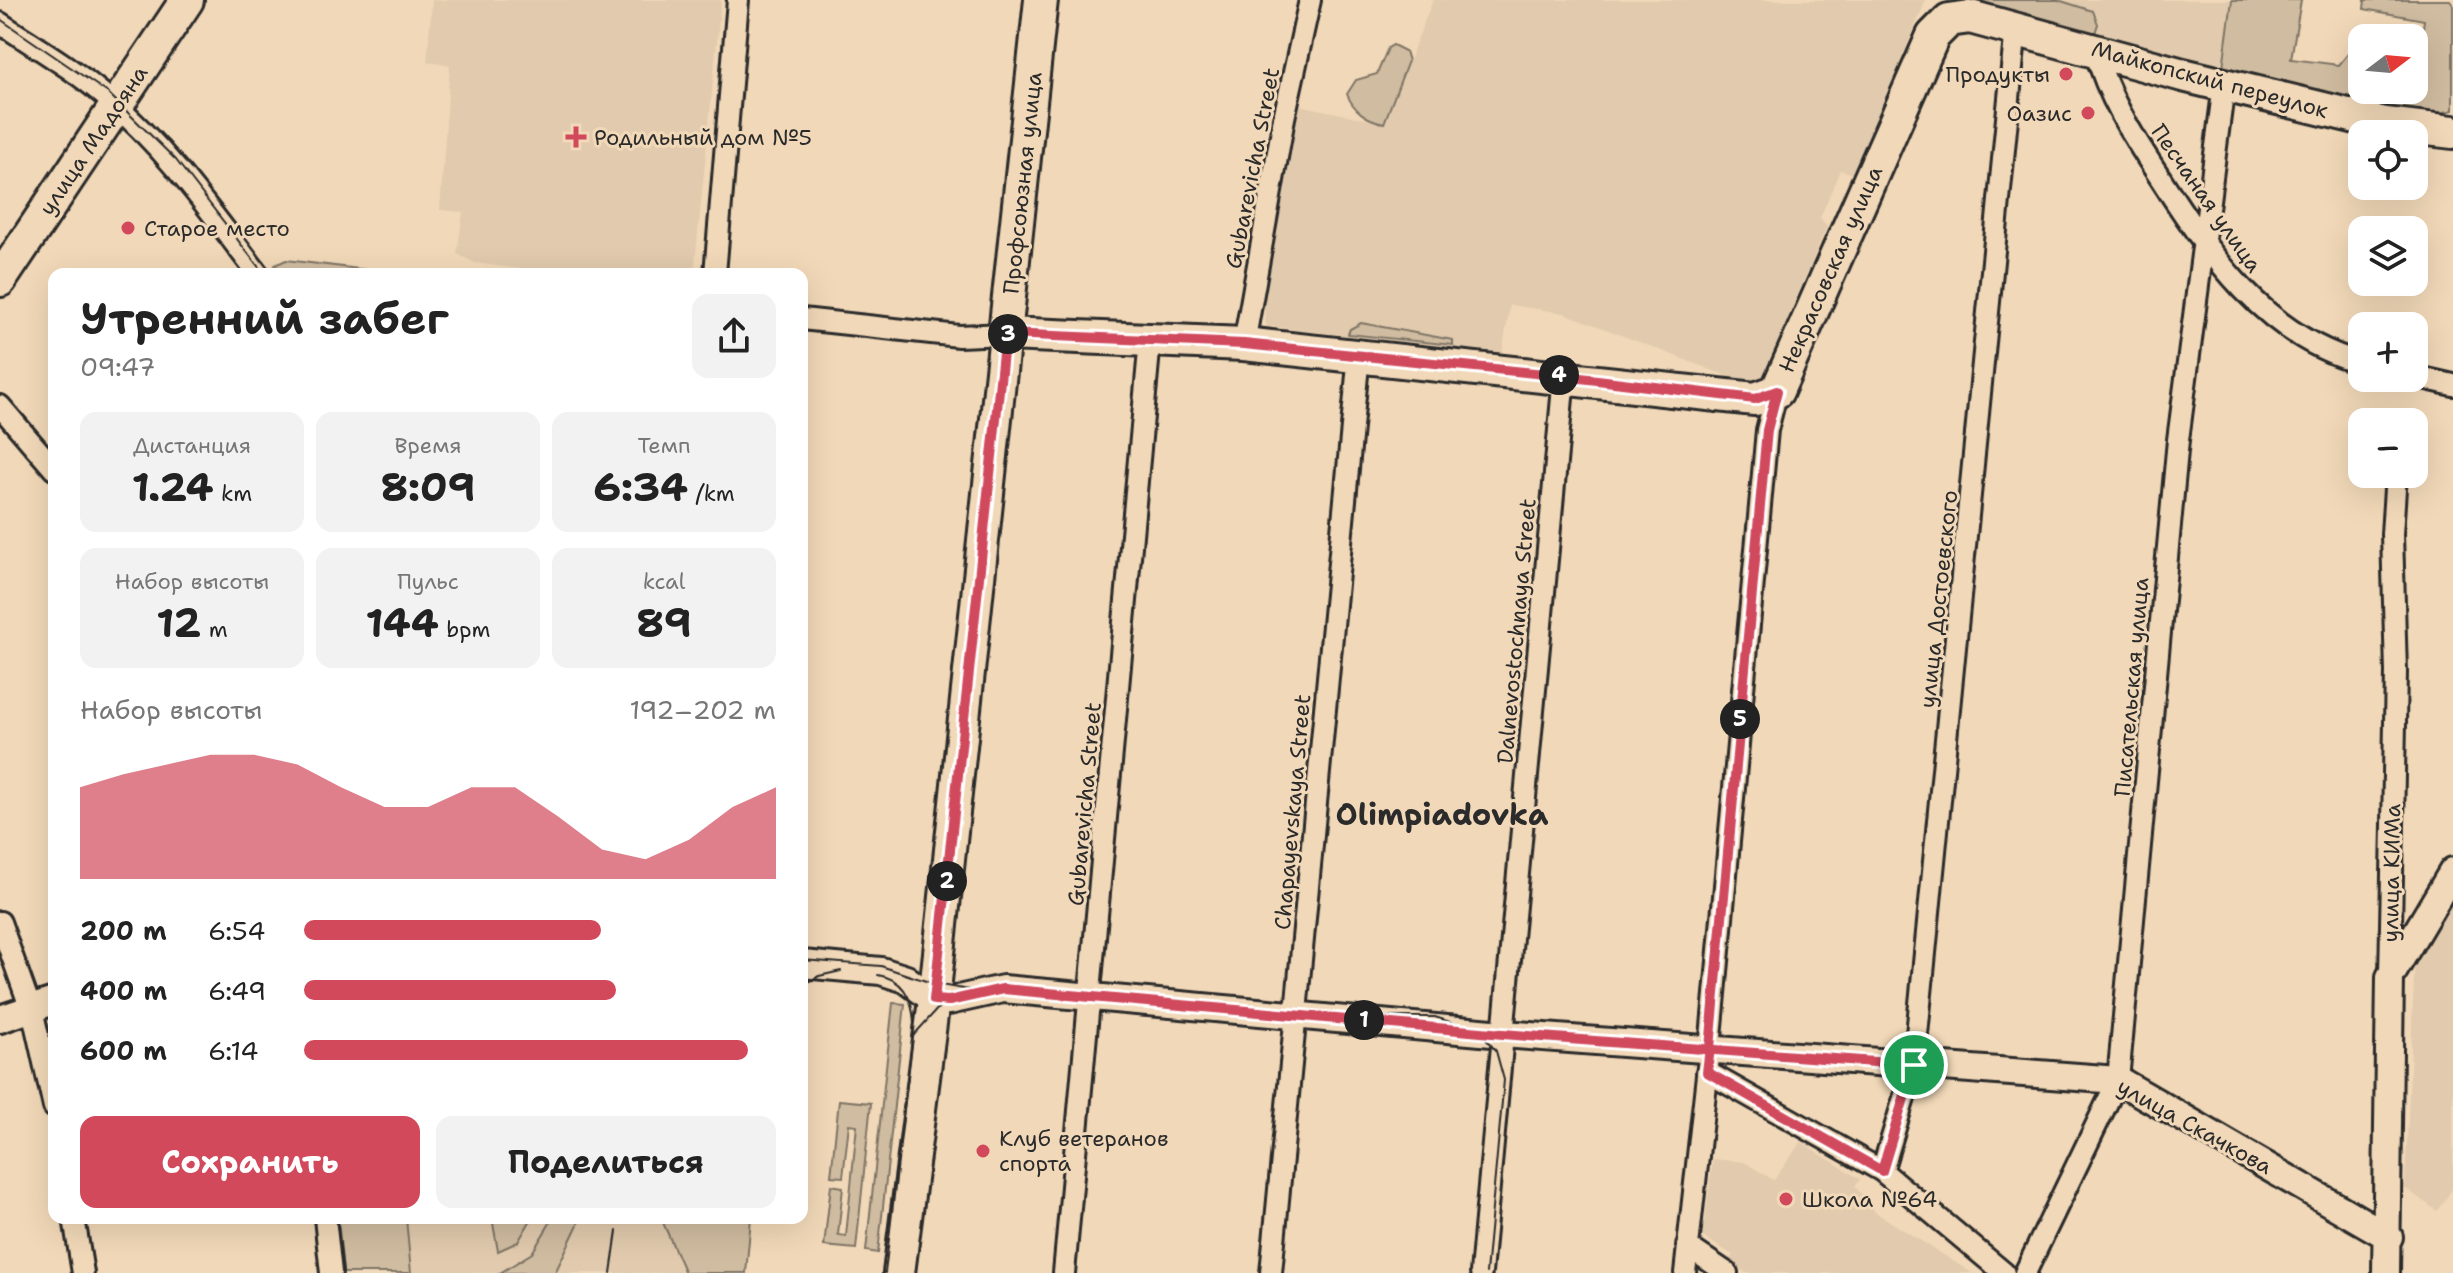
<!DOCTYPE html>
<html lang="ru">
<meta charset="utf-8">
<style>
:root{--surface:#fff;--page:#f2f2f2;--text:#222;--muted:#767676;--accent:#d1495b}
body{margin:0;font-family:"Shantell Sans",sans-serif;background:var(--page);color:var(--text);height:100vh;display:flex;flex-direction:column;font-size:30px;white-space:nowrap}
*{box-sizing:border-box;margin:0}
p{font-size:26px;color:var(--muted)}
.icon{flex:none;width:44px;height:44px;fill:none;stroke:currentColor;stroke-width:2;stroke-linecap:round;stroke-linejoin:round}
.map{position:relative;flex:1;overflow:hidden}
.drawer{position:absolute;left:48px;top:268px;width:760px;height:956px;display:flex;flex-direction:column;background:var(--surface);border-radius:16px;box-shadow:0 8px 32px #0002}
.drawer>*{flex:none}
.needle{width:52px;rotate:74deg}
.buttons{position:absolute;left:2348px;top:24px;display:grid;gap:16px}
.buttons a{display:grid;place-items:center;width:80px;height:80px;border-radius:16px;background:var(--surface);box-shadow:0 8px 32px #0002;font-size:40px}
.pin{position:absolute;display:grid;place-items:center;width:68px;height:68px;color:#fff;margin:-34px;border:4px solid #fff;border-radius:50%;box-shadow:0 2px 8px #0007}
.km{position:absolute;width:40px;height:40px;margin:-20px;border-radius:50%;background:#222;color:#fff;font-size:22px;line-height:40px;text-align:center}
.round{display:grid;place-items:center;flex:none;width:84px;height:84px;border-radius:16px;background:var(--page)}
.summary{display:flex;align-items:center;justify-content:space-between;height:136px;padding:0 32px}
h1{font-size:44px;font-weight:700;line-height:60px}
.metrics{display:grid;grid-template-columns:repeat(3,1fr);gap:12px;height:136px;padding:8px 32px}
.metrics div{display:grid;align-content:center;border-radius:16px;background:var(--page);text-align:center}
.metrics b{font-size:40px;font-weight:700}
.metrics small{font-size:22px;font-weight:400}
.metrics p{font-size:22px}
.chart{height:224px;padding:16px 32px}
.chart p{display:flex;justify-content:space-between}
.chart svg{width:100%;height:144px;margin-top:8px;fill:var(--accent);opacity:.7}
.button{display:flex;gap:16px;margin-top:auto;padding:16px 32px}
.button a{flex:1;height:92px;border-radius:16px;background:var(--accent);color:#fff;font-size:32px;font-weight:700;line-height:92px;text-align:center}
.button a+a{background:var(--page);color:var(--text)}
ul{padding:0 32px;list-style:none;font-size:26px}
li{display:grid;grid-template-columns:128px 96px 1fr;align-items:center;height:60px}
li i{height:20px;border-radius:10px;background:var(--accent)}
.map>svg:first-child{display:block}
.built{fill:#e1caad}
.green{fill:#d0bca0;stroke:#7e7466;stroke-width:2}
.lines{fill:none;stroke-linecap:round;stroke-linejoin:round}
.minor-casing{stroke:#2b2b2b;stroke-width:26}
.tertiary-casing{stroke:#2b2b2b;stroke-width:32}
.secondary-casing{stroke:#2b2b2b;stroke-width:36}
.primary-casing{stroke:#2b2b2b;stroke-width:38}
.minor{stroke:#f1d8b8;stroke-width:20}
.tertiary{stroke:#f1d8b8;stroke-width:26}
.secondary{stroke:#f1d8b8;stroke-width:30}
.primary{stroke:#f1d8b8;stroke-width:32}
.tram{stroke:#2b2b2b;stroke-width:2}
.route-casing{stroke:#fff;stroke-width:16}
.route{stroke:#d1495b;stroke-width:10}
.poi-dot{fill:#d1495b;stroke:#f1d8b8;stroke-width:3}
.labels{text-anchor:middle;stroke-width:6;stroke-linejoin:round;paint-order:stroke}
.poi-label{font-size:22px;fill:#2b2b2b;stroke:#f1d8b8;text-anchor:start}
.street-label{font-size:22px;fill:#2b2b2b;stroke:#f1d8b8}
.district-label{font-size:30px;font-weight:bold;fill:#2b2b2b;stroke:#f1d8b8}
</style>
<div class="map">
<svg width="2453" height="1273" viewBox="0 0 2453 1273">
<rect width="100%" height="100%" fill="#f1d8b8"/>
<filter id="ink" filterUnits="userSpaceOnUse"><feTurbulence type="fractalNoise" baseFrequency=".0125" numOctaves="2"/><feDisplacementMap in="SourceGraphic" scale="16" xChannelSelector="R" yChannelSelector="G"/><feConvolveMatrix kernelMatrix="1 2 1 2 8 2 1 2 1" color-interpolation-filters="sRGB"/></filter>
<g filter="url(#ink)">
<path class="built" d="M432 0H721L694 274H557L475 263 457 254 463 212 440 210 450 65 427 62Z
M1433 0H1926L1854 174 1840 170 1820 218 1827 226 1758 388 1564 313 1510 305 1502 354 1266 326 1263 296 1294 104 1384 123Z
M1977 0H2232L2223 68 2190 60Z
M2453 900V1188L2437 1211 2405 1188 2415 956Z
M1801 1142 1860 1179 1855 1186 1875 1212 1972 1273H1746L1729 1261 1733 1255 1703 1237 1713 1159 1744 1162 1774 1180Z
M351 1218H751L746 1273H356Z"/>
<path class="green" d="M1965 0H2058L2093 11 2098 24 2095 33 2159 52Z
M2232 0H2301L2291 59 2339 65 2364 34 2381 29 2380 38H2362V90H2414L2424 20 2364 9 2365 0H2450L2453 4V110C2408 125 2243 73 2190 60L2223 68Z
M1393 45 1405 51 1408 61 1384 123C1367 120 1353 110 1347 94L1356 80 1377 74 1388 48Z
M286 260 367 270 371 274H277L275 265Z
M1361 323 1453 340V345L1348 334 1350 329Z
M893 1003 905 1004 878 1253 866 1251Z
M839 1100 871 1103 856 1249 824 1246 831 1185 843 1187 838 1235 846 1236 857 1125 849 1124 843 1177 831 1176Z
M338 1218H406L411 1273H343Z
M492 1218H532L518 1242 498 1251Z
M553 1218H581L555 1273H500L532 1253Z
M661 1218H751L746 1273H685Z"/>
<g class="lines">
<defs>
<path id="minor" d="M0 23C36 47 74 69 106 97 166 148 211 212 258 274
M2095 50C2108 97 2132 135 2159 176 2209 254 2266 338 2362 363
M715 274 738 0
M802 319 959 336 1005 334
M1244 344 1284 118 1310 0
M2414 376 2453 385
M0 406 54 469
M0 922 34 1018 54 1107
M2390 977 2396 672 2392 534 2396 474
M1707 1072 1882 1171 2004 1273
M1882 1171 1914 1065 2016 27
M74 1218 83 1273
M325 1218 331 1273
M1687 1246 1727 1273
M1064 1273 1150 340
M1271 1273 1359 354
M1481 1273 1564 376
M1685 1273 1710 1048 1767 430 1777 391
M2025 1273 2118 1080 2178 440 2224 85"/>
<path id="tertiary" d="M802 964 881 971 906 979 934 1000 949 1001 1003 989 1503 1034 2118 1080 2389 1237
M0 1019 54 1001
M2386 1273 2390 977 2453 871"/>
<path id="secondary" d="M899 1273 934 1000 1005 334"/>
<path id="primary" d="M1041 0 1005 334 1244 344 1755 399 1777 391 1933 36 1949 20 1970 17 2183 75 2385 124 2453 132
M0 280 187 0"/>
</defs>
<use href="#minor" class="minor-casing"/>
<use href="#tertiary" class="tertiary-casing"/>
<use href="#secondary" class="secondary-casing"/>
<use href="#primary" class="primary-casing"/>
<use href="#minor" class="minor"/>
<use href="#tertiary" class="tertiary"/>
<use href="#secondary" class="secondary"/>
<use href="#primary" class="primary"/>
<path class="tram" d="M0 19 108 93 176 160 264 274
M802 960 881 966 935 984 980 992 1297 1017H1435L1480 1032 1496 1051 1504 1080 1486 1273
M878 975C904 979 913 999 914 1024L885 1273
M802 985 819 976 841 971
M913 1036 940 1006 972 992
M611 1273 617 1231"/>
</g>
</g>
<g class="lines" filter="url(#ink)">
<defs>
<path id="route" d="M1914 1065 1503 1034 1003 989 949 1001 934 1000 1005 334 1244 344 1564 376 1755 399 1777 391 1767 430 1710 1048 1707 1072 1882 1171 1914 1065"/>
</defs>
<use href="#route" class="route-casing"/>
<use href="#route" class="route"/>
</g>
<g class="poi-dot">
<circle cx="2066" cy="74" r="8"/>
<circle cx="2088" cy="113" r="8"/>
<path d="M572 125h8v8h8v8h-8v8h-8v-8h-8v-8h8z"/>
<circle cx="128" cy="228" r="8"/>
<circle cx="983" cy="1151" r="8"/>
<circle cx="1786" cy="1199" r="8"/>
</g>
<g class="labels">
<g class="poi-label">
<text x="2050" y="82" text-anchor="end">Продукты</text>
<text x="2072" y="121" text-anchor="end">Оазис</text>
<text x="594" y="145">Родильный дом №5</text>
<text x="144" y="236">Старое место</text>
<text x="999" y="1146">Клуб ветеранов<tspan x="999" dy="25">спорта</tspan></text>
<text x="1802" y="1207">Школа №64</text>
</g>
<g class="street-label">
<text transform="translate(2210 79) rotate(15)" y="8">Майкопский переулок</text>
<text transform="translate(93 140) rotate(-56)" y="8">улица Мадояна</text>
<text transform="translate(1252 168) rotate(-79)" y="8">Gubarevicha Street</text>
<text transform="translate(1022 183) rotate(-84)" y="8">Профсоюзная улица</text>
<text transform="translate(2207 198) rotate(55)" y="8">Песчаная улица</text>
<text transform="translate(1830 269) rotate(-66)" y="8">Некрасовская улица</text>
<text transform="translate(1938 599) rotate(-84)" y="8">улица Достоевского</text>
<text transform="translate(1516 631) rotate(-85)" y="8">Dalnevostochnaya Street</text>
<text transform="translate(2131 687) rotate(-85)" y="8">Писательская улица</text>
<text transform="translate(1084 804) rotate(-85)" y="8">Gubarevicha Street</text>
<text transform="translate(1292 812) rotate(-85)" y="8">Chapayevskaya Street</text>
<text transform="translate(2391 873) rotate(-89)" y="8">улица КИМа</text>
<text transform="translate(2195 1126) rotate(29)" y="8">улица Скачкова</text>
</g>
<g class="district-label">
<text x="1442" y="825">Olimpiadovka</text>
</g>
</g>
</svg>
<div class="buttons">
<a><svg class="needle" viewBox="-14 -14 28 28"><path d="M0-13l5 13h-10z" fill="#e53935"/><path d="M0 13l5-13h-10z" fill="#767676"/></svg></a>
<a><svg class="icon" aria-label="locate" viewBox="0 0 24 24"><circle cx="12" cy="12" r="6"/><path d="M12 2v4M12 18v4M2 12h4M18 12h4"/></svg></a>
<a><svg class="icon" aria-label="layers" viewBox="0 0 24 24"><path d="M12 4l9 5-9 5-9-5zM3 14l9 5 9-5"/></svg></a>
<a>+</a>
<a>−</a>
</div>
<div class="pin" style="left:1914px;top:1065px;background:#1e9e55"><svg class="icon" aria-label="arrive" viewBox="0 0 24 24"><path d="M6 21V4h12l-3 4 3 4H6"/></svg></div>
<b class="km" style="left:1364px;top:1020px">1</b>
<b class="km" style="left:947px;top:881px">2</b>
<b class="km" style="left:1008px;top:334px">3</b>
<b class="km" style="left:1559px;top:375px">4</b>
<b class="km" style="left:1740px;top:719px">5</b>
<section class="drawer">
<div class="summary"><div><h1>Утренний забег</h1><p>09:47</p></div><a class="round"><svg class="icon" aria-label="share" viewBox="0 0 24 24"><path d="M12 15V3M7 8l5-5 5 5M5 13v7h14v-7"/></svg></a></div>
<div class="metrics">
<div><p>Дистанция</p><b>1.24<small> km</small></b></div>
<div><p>Время</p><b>8:09</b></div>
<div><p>Темп</p><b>6:34<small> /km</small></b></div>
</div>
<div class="metrics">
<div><p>Набор высоты</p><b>12<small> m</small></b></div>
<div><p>Пульс</p><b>144<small> bpm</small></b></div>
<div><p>kcal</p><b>89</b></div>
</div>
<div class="chart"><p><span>Набор высоты</span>192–202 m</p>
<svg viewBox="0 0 160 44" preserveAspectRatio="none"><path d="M0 44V16L10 12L20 9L30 6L40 6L50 9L60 16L70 22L80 22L90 16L100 16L110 25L120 35L130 38L140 32L150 22L160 16V44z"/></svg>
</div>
<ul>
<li><b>200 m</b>6:54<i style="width:63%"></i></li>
<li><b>400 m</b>6:49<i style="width:66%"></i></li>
<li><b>600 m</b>6:14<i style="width:94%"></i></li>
</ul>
<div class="button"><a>Сохранить</a><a>Поделиться</a></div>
</section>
</div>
